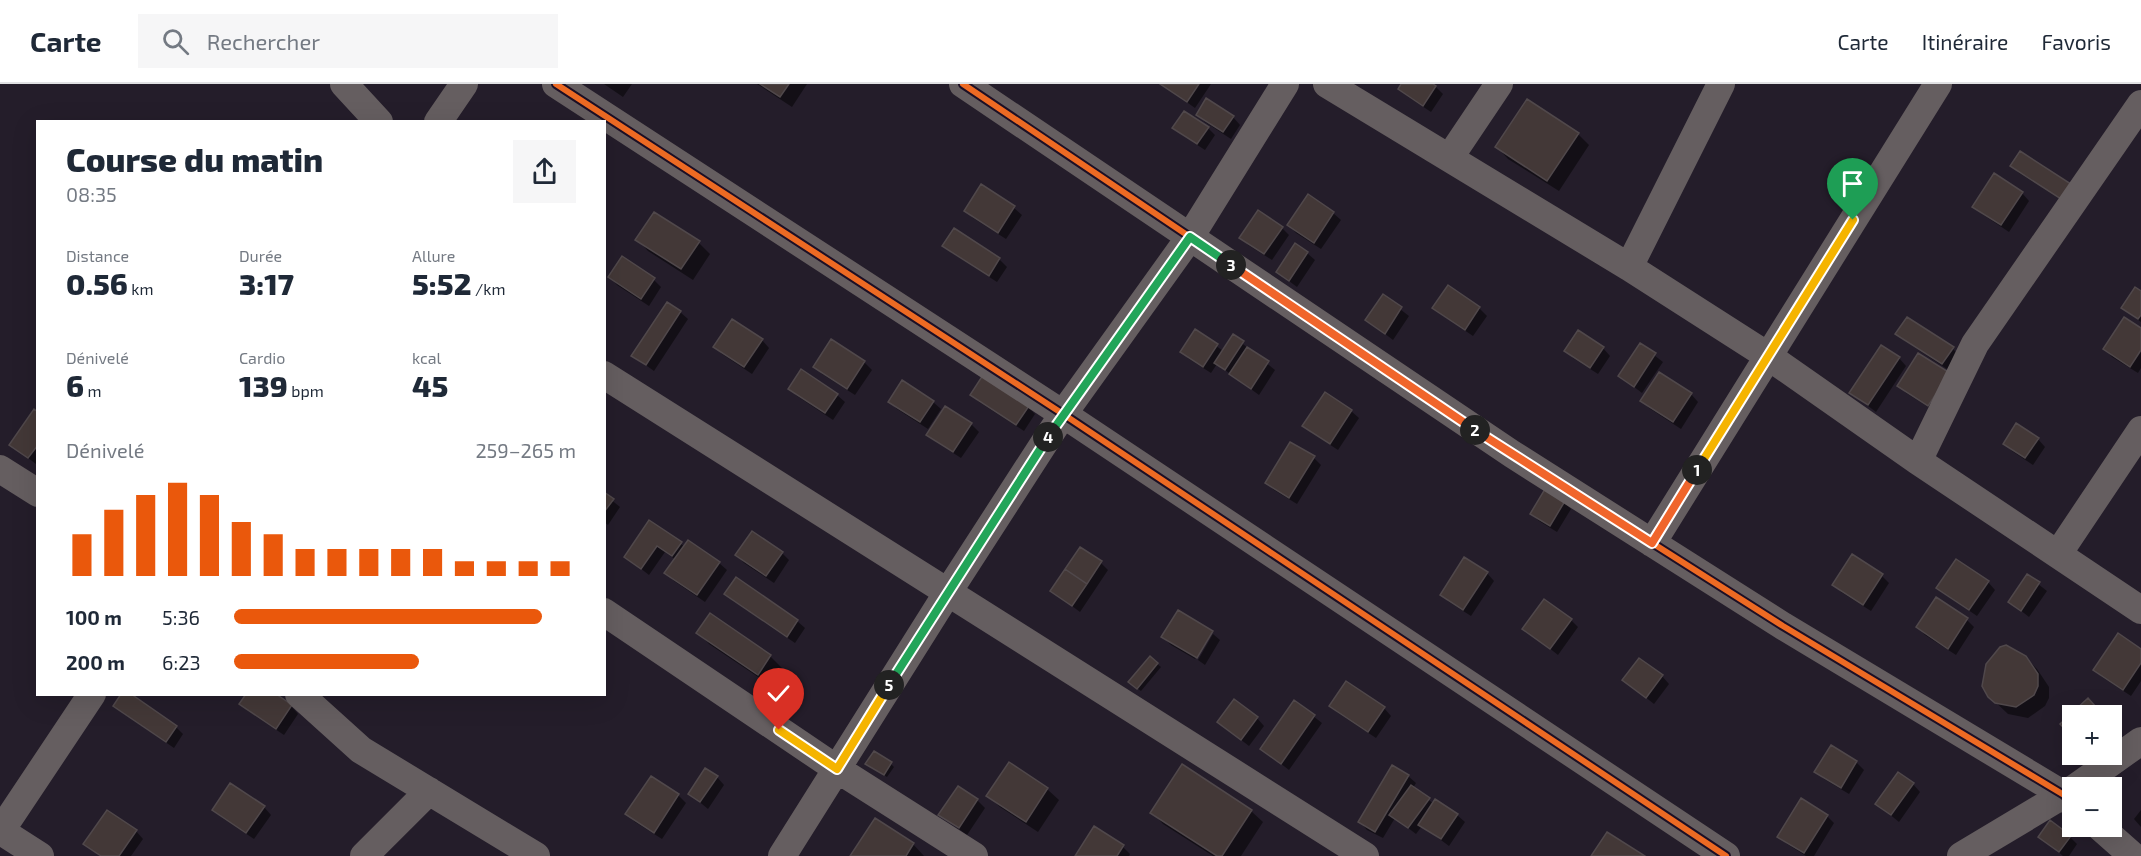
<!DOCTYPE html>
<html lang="fr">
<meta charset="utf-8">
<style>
:root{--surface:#fff;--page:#f6f6f7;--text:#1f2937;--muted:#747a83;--line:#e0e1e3;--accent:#ea580c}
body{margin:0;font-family:"Exo 2",sans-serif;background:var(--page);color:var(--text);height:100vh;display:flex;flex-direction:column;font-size:22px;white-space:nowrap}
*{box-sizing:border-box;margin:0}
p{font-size:20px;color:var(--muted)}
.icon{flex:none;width:33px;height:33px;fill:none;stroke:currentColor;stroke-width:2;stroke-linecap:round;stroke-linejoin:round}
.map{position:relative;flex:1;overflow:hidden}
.sheet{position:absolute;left:36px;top:36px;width:570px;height:576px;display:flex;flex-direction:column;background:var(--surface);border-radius:0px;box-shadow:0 6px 24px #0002}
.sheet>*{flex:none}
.buttons{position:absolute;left:2062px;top:621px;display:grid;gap:12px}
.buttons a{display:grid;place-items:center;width:60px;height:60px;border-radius:0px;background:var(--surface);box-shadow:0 6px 24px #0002;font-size:30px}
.pin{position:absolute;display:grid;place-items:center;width:51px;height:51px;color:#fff;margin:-62px -26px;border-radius:50% 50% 50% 0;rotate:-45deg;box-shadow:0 0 6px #0007}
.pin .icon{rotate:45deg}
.km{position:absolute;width:30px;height:30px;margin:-15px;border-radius:50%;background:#222;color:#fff;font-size:16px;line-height:30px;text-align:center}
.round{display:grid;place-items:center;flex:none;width:63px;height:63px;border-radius:0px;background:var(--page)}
.headline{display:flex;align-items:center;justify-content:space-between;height:102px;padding:0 30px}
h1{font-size:33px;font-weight:800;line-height:45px}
.figures{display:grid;grid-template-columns:repeat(3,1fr);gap:9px;height:102px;padding:6px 30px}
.figures div{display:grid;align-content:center}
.figures b{font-size:30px;font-weight:800}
.figures small{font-size:16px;font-weight:400}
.figures p{font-size:16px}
.chart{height:168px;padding:12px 30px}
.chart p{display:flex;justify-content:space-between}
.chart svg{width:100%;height:108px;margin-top:6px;stroke:var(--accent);stroke-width:6}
ul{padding:0 30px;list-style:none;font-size:20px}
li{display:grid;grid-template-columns:96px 72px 1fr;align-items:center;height:45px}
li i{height:15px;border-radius:8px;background:var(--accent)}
header{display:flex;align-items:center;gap:36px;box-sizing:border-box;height:84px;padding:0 30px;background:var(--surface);border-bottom:2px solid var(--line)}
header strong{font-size:28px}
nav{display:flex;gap:33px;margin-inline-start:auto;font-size:21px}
.search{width:420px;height:54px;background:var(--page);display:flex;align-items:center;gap:15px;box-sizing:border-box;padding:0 21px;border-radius:0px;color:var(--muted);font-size:22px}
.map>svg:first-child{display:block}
.shadow{fill:#0007}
.building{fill:#433837;stroke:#50484b;stroke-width:1.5}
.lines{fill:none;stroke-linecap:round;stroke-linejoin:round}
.minor{stroke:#655e60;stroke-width:28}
.cycleway-casing{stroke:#1c0f25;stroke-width:10}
.cycleway{stroke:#ed6a23;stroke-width:6}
.split-1-casing{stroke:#fff;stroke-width:12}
.split-2-casing{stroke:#fff;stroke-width:12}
.split-3-casing{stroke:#fff;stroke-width:12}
.split-4-casing{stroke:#fff;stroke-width:12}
.split-5-casing{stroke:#fff;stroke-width:12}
.split-6-casing{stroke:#fff;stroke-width:12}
.split-1{stroke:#f5b400;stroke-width:8}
.split-2{stroke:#f0652b;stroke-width:8}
.split-3{stroke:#f0652b;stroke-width:8}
.split-4{stroke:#22a559;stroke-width:8}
.split-5{stroke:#22a559;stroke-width:8}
.split-6{stroke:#f5b400;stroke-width:8}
</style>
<header>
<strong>Carte</strong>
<div class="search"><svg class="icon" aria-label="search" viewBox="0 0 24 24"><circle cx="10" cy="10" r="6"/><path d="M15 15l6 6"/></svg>Rechercher</div>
<nav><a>Carte</a><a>Itinéraire</a><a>Favoris</a></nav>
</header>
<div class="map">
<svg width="2141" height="772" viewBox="0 0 2141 772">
<rect width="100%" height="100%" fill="#241d2a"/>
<path class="shadow" d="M604 0H632L623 13Z
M757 0H807L792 23Z
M1161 0H1211L1195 24Z
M1403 0H1433L1443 10 1431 28 1407 12 1399 5Z
M1198 30 1233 33 1240 41 1231 55 1205 38Z
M1174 43 1208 44 1215 51 1205 66 1182 51Z
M1578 50 1589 61 1559 107 1508 75 1497 63Z
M2020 69 2072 123 2019 89 2012 82Z
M982 102 1014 124 1022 131 1006 155 973 134 966 127Z
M2022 109 2029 117 2009 148 1982 130 1974 123Z
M1333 129 1341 136 1321 165 1296 149 1289 141Z
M1282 144 1289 151 1272 176 1248 161 1241 153Z
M955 146 999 175 1007 183 997 198 952 169 944 162Z
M637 155 699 159 710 170 693 196 648 167Z
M1307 169 1315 176 1297 203 1277 188Z
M610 193 654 196 661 203 649 222 617 201Z
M1448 203 1479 224 1487 232 1473 252 1442 231 1434 224Z
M2141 209V238L2123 224Z
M1383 212 1409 232 1393 256 1367 236Z
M680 228 688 235 654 287 633 272Z
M2141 246V284L2138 289 2112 273 2105 265Z
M1196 247 1223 267 1233 252 1275 286 1259 311 1217 280 1211 289 1189 275 1182 268Z
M1897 250 1953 265 1960 272 1950 287 1905 257Z
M762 256 769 264 752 290 722 270 715 263Z
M831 257 864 278 872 286 855 311 822 290 815 282Z
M1641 261 1663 278 1642 309 1620 292Z
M1603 264 1610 272 1598 290 1573 274 1566 266Z
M1899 274 1906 282 1876 328 1851 309Z
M1660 290 1691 310 1698 318 1681 345 1649 324 1642 316Z
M1956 298 1936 328 1906 309 1899 302Z
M790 305 837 311 845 318 833 336 797 312Z
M972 311 1028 323 1035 330 1024 347 979 318Z
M890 318H933L941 325 928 345 897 325Z
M946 324 971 340 979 348 961 374 936 358 928 350Z
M1351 327 1359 334 1338 366 1312 349 1304 342Z
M38 330V379L36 380 11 361Z
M2038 355 2045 363 2033 381 2012 367 2005 359Z
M1291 360 1314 374 1321 381 1297 420 1274 406 1267 399Z
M604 410 620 423 608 441 604 438Z
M1564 418 1571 425 1557 448 1539 437 1531 430Z
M650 438 685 463 719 479 727 486 705 518 674 497 666 489 676 476 665 468 649 491 626 473Z
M1080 465 1101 479 1108 486 1080 528 1052 507Z
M782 469 789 476 774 499 744 479 737 471Z
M1853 472 1882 492 1889 499 1871 527 1841 508 1834 500Z
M1487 489 1494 497 1471 532 1449 518 1442 511Z
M2028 492 2047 507 2029 533 2010 518Z
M1988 498 1995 506 1977 532 1946 511 1938 504Z
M726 510 797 537 805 544 795 559 733 517Z
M710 532 770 572 782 584 770 601 709 560 698 548Z
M1571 536 1578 543 1558 571 1524 544Z
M1967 536 1974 543 1956 571 1925 551 1918 543Z
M1211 548 1195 575 1171 561 1163 553Z
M1213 550 1220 556 1205 581 1198 576Z
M2141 567V597L2131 612 2102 593 2095 586Z
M2025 573 2037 585 2049 603V614L2045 622 2028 634 2008 630 1989 612Z
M1150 574 1161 583 1141 607 1134 602Z
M1662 592 1669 600 1654 620 1624 596Z
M1295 618 1322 639 1289 686 1262 665Z
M241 620 291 622 298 630 284 651 248 627Z
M115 621 176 643 183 650 174 664 123 629Z
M1331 622 1384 624 1391 632 1376 654 1338 629Z
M1257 634 1264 642 1249 662 1227 645Z
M2112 642 2120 650 2112 658Z
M1832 663 1856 678 1864 686 1849 710 1824 695 1816 688Z
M891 680 894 683 887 693 871 683Z
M1182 682 1251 727 1263 738 1241 772H1213L1163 740 1152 728Z
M1408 692 1416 699 1413 704 1434 720 1457 731 1465 738 1449 762 1422 742 1416 750 1395 734 1383 754 1367 746 1360 738Z
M717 693 724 701 708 725 690 710Z
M1913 700 1920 708 1899 738 1877 720Z
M958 704 977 716 985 724 967 751 940 731Z
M1047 705 1059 716 1038 748 1000 723 988 712Z
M678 711 686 719 662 755 635 738 627 730Z
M264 723 271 731 254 755 221 733 214 725Z
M2141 726V743L2134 735Z
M1827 732 1834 739 1814 772H1806L1787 760 1779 753Z
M876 736 913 760 924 772H852Z
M1095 744 1123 763 1130 770 1129 772H1077Z
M136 747 143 755 131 772H100L85 760Z
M2040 752 2070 753 2077 760 2069 772H2063Z"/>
<path class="building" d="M760 0H789L780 13Z
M1160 0H1199L1187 18Z
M1401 0H1433L1436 2 1423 22 1398 5Z
M1206 14 1234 32 1223 48 1196 31Z
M1527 15 1579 49 1547 97 1495 63Z
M1184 27 1209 43 1197 60 1172 44Z
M2020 67 2074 102 2064 117 2010 82Z
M1994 89 2023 108 2001 141 1972 123Z
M981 100 1015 122 998 149 964 127Z
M1308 110 1334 128 1314 159 1287 141Z
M1258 126 1283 143 1264 170 1239 154Z
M654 128 700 157 681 185 635 156Z
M954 144 1000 174 989 192 942 162Z
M1295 159 1308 168 1289 197 1276 188Z
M622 172 655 194 641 215 608 193Z
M1448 201 1480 223 1465 246 1432 224Z
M2135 203 2141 207V231L2138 235 2121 224Z
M1383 210 1402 223 1385 250 1365 236Z
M667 218 681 227 646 281 631 272Z
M1907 233 1954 263 1942 280 1895 250Z
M2124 233 2141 244V266L2130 283 2103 265Z
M732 235 763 255 744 283 713 263Z
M1195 245 1218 260 1203 283 1180 268Z
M1578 246 1604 263 1590 284 1564 267Z
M1233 250 1244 257 1225 286 1214 279Z
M831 255 865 277 847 305 813 283Z
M1640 259 1656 269 1634 303 1618 292Z
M1881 261 1900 273 1868 321 1849 309Z
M1247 263 1269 277 1251 305 1229 290Z
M1918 269 1950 289 1928 322 1897 302Z
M801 285 838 310 825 329 788 305Z
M1659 288 1692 309 1673 338 1640 317Z
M983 291 1029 322 1016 341 970 311Z
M902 296 934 317 920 338 888 318Z
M1325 308 1352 326 1330 360 1302 342Z
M945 322 972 339 953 368 926 351Z
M34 325 38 328V361L28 374 9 361Z
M2016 339 2039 354 2025 374 2003 360Z
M1290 358 1315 372 1289 414 1265 399Z
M1545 405 1565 417 1550 442 1530 430Z
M604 408 614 415 604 428Z
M649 436 682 458 672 472 657 462 641 485 624 473Z
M752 447 783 468 766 492 735 471Z
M688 456 720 478 697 511 664 489Z
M1080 463 1102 477 1087 500 1065 485Z
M1852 470 1883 490 1863 521 1832 501Z
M1464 473 1488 488 1463 526 1440 511Z
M1956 475 1989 497 1969 526 1936 504Z
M1065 485 1087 500 1072 522 1050 507Z
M2027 490 2040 498 2021 527 2008 518Z
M736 493 798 536 787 553 724 510Z
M1936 513 1968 534 1948 565 1916 543Z
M1544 515 1572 535 1550 565 1522 545Z
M1178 526 1213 547 1197 574 1161 553Z
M710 529 771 571 758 591 696 549Z
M2118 549 2141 565V579L2123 606 2093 586Z
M2006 561 2026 572 2038 590V602L2034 611 2016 623 1995 619 1988 613 1982 602 1986 580 2000 563Z
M1150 572 1158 579 1137 605 1128 598Z
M1639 574 1663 591 1646 614 1622 596Z
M1346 597 1385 623 1368 648 1329 622Z
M121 610H131L177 642 166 658 113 622Z
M246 610H276L292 621 276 645 239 620Z
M2088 614 2104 632H2073V653L2060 640Z
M1234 615 1258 633 1241 656 1217 638Z
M1294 616 1315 631 1281 680 1260 665Z
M1831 661 1857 677 1841 704 1814 688Z
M874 667 892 678 884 691 865 680Z
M1009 678 1048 704 1026 738 986 712Z
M1182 680 1252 726 1222 772H1217L1150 729Z
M1392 681 1409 691 1375 748 1358 738Z
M705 684 718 692 700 718 688 710Z
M1898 688 1914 699 1891 731 1875 720Z
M651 692 679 710 654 749 625 730Z
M230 699 265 722 246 749 212 726Z
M1411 701 1430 714 1408 744 1389 731Z
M958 702 978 715 959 744 938 731Z
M1801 714 1828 731 1804 769 1777 753Z
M1435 715 1458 730 1441 755 1418 741Z
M107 726 137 746 119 772H101L83 760Z
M875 734 914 759 906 772H850Z
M2050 736 2071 752 2059 768 2038 753Z
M1094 742 1124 761 1117 772H1075Z
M1607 748 1645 772H1591Z"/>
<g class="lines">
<path class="minor" d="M344 0 379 38
M556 0 1063 330 1726 772
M963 0 1512 370 1783 542 2064 711 2073 720
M1327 0 1629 183
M1721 0 1629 183 1768 272 1918 377 2141 526
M438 38 464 0
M1450 73 1499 0
M604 291 1365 772
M1918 377 1975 260 2141 20
M0 385 38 409
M1652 459 1938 0
M2058 470 2141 346
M604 528 837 685 974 772
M299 610 361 666 536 772
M2075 704 2141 657
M2099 742 2133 772
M1 747 40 772
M0 748 92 610
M364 772 429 707
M782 772 948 508 1063 330 1190 153 1285 0
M1961 772 2073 705"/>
<defs>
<path id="cycleway" d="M556 0 1063 330 1726 772
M963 0 1512 370 1783 542 2064 711 2073 720"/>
</defs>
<use href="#cycleway" class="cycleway-casing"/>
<use href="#cycleway" class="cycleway"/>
</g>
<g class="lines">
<defs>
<path id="split-1" d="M1697 386 1853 136"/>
<path id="split-2" d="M1475 346 1652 459 1697 386"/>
<path id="split-3" d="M1231 181 1475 346"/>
<path id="split-4" d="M1048 353 1190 153 1231 181"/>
<path id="split-5" d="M889 601 1048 353"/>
<path id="split-6" d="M779 646 837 685 889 601"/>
</defs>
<use href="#split-1" class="split-1-casing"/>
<use href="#split-2" class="split-2-casing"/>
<use href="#split-3" class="split-3-casing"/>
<use href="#split-4" class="split-4-casing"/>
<use href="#split-5" class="split-5-casing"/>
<use href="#split-6" class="split-6-casing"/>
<use href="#split-1" class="split-1"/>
<use href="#split-2" class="split-2"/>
<use href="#split-3" class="split-3"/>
<use href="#split-4" class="split-4"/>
<use href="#split-5" class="split-5"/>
<use href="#split-6" class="split-6"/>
</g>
</svg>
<div class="buttons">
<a>+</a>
<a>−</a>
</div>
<div class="pin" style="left:1853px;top:136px;background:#1e9e55"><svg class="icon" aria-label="arrive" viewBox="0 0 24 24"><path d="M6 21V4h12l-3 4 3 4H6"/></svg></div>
<div class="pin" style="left:779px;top:646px;background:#d93025"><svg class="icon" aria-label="check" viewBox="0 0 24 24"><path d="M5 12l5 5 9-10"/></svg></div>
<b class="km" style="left:1697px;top:386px">1</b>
<b class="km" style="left:1475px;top:346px">2</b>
<b class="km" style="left:1231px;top:181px">3</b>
<b class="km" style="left:1048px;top:353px">4</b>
<b class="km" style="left:889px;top:601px">5</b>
<section class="sheet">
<div class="headline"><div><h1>Course du matin</h1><p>08:35</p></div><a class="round"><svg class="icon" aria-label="share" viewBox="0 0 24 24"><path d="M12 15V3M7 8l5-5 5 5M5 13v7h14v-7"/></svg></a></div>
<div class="figures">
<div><p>Distance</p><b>0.56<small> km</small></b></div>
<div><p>Durée</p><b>3:17</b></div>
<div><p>Allure</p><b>5:52<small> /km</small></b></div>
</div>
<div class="figures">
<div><p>Dénivelé</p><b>6<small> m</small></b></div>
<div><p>Cardio</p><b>139<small> bpm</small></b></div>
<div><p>kcal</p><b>45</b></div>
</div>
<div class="chart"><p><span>Dénivelé</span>259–265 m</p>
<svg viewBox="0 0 160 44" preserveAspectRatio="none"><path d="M5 44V27M15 44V17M25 44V11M35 44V6M45 44V11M55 44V22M65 44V27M75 44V33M85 44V33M95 44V33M105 44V33M115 44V33M125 44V38M135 44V38M145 44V38M155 44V38"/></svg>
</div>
<ul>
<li><b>100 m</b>5:36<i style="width:90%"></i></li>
<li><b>200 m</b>6:23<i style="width:54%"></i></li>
</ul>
</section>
</div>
